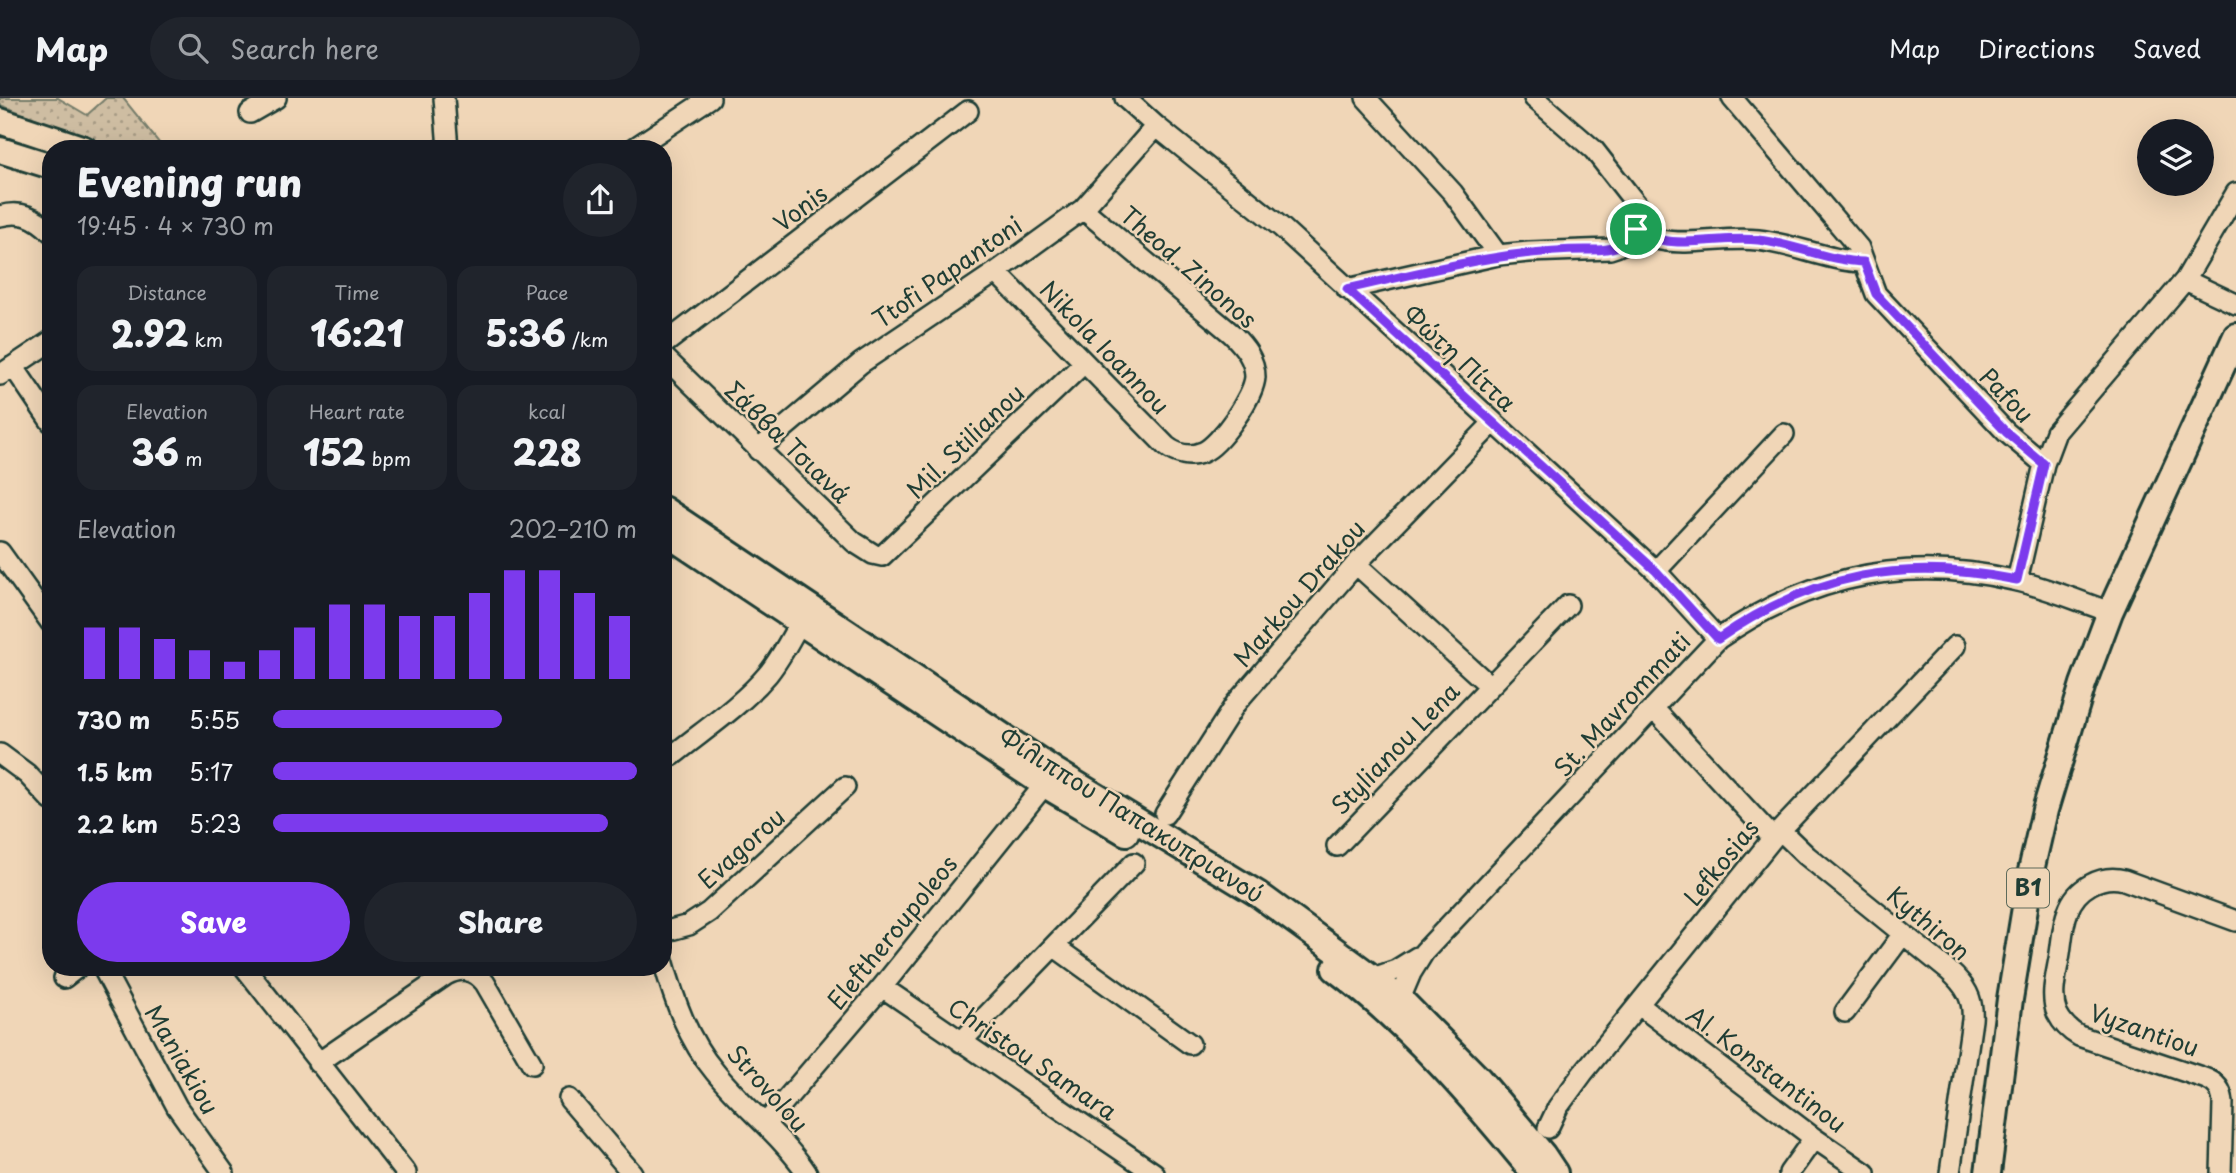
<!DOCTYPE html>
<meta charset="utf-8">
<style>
:root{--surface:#171b24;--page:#20242c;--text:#f1f3f6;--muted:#9ea1a6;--line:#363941;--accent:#7c3aed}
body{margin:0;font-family:"Playpen Sans",sans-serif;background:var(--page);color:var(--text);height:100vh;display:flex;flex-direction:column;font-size:26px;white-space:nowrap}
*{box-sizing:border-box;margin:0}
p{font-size:23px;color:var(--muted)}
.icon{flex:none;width:38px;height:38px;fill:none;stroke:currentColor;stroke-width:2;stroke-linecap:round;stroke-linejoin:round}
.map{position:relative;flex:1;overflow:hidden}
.drawer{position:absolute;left:42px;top:42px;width:630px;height:836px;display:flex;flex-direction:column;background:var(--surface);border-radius:28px;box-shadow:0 7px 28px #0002}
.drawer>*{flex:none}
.fabs{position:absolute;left:2137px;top:21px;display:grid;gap:14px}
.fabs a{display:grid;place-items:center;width:77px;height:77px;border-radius:50%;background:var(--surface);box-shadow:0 7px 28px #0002;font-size:35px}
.pin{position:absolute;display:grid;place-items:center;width:60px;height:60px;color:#fff;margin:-30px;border:4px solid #fff;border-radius:50%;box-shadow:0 2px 7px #0007}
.round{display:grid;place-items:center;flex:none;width:74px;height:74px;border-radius:37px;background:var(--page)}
.head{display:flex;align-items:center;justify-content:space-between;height:119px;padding:0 35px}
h1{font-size:38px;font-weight:800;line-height:52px}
.figures{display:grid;grid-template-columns:repeat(3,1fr);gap:10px;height:119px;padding:7px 35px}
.figures div{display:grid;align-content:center;border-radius:18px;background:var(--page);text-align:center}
.figures b{font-size:35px;font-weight:800}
.figures small{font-size:19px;font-weight:400}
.figures p{font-size:19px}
.chart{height:196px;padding:14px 35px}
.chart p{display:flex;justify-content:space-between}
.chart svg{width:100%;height:126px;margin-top:7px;stroke:var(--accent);stroke-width:6}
.button{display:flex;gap:14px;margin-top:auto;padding:14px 35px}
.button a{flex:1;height:80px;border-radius:42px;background:var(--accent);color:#fff;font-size:28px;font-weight:800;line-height:80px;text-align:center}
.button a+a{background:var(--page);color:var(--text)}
ul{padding:0 35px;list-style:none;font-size:23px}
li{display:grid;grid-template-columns:112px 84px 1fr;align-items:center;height:52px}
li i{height:18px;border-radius:9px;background:var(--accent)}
header{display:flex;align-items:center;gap:42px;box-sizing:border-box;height:98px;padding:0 35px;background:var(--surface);border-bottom:2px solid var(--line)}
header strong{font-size:33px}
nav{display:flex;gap:38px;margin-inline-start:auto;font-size:24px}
.search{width:490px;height:63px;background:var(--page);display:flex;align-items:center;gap:18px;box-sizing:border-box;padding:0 24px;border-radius:38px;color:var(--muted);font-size:26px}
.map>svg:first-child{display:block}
.grass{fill:url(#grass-dots);stroke:#767d6b;stroke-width:2}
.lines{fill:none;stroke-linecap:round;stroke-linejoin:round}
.minor-casing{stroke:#1f3d34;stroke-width:24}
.major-casing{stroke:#1f3d34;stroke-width:30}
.minor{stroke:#f0d6b7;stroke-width:19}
.major{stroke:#f0d6b7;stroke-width:24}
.route-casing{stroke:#fff;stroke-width:14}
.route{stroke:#7c3aed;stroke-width:9}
.labels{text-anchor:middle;stroke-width:5;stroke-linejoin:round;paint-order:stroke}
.shield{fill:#f0d6b7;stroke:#5e6b5b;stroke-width:2}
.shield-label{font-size:23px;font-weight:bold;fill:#1f3d34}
.street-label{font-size:24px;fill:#1f3d34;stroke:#f0d6b7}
</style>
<header>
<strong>Map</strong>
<div class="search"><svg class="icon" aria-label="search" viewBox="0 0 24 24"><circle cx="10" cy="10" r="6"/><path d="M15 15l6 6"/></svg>Search here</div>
<nav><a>Map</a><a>Directions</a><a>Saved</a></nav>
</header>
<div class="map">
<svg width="2236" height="1075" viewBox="0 0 2236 1075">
<defs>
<pattern id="grass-dots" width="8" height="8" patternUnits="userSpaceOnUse" patternTransform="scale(1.75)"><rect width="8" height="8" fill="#cebda2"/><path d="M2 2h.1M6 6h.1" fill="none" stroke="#a79b85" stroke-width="1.8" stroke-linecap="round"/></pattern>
</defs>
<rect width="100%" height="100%" fill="#f0d6b7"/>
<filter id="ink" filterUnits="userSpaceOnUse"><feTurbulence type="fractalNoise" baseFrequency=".0143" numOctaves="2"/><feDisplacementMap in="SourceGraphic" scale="14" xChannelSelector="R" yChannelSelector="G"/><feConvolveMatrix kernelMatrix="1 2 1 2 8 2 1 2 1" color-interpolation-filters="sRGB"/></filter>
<g filter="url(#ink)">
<path class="grass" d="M0 0H58L87 17 106 0H123L164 51H117L0 7Z"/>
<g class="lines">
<defs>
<path id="minor" d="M444 0 448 51
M1125 0 1156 28 1281 129 1656 473 1718 541
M1366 0 1453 95 1498 157
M1732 0 1859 150 1876 196 2006 334 2044 366
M250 15 276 0
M633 51 710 0
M0 118C21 112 36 119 51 134
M1636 131C1644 135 1653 140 1661 142 1691 148 1727 138 1758 142 1794 146 1828 163 1864 164
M996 174 1166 348C1176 356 1190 360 1203 354 1220 347 1254 298 1255 279 1255 261 1244 248 1232 236L1083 111
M2185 182 2236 206
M1347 191 1498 157 1529 154 1610 151C1629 146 1646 128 1637 107L1594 52 1534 0
M663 247 968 13
M663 258 854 444 873 456 882 458 1083 266
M13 268 51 324
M0 277 51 243
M758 352 861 265 996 174 1083 111 1156 28
M0 454 51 525
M1356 466 1490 588
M1656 473 1784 336
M2017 483 2044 366 2056 334 2185 182 2236 95
M1654 611 1773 740
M0 656 27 676 51 702
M672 658C704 632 741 608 768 576 781 560 790 542 800 524
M1165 716 1236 605 1356 466 1493 325
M1780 732 1807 758 1949 873C1965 887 1974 901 1972 922L1950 1075
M1337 748 1568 507
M663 834 689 827 709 814 845 689
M1055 849 1190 946
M663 862C674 902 688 942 715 974 744 1010 781 1037 807 1075
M103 870 177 1009 224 1075
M245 870 406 1075
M64 880 77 870
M1373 880 1396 872 1417 859
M882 889 1154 1075
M1400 901 1411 875 1424 854 1718 541C1808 478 1906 457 2013 482 2046 489 2078 503 2110 514
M1639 907 1814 1040 1865 1075
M1845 914 1903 836
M961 944 1134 765
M318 965 446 877C462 869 473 871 485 885L532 966
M569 1001 632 1075
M765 1026 882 889 1054 675
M1548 1030 1558 1009 1583 975 1773 740 1955 548
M1789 1075 1814 1040
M2221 1075 2223 1005C2222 992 2216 984 2204 980L2079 938C2070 933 2062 925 2057 915 2050 898 2056 878 2059 861 2062 846 2062 828 2068 813 2076 790 2101 776 2124 782L2236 823"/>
<path id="major" d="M0 23 84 51
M0 52 51 68
M663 411 1055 673 1258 796 1373 880 1400 901 1479 981 1543 1057 1555 1075
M663 433 1045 687 1126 735
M1335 871C1411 928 1474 1002 1534 1075
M1988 1075 2010 901 2031 773 2045 712 2083 586 2110 514 2236 238"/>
</defs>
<use href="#minor" class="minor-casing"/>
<use href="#major" class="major-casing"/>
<use href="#minor" class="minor"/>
<use href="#major" class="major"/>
</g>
</g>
<g class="lines" filter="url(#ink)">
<defs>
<path id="route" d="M1636 131C1644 135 1653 140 1661 142 1691 148 1727 138 1758 142 1794 146 1828 163 1864 164L1876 196 2006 334 2044 366 2017 482C1904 459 1813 475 1718 541L1656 473 1347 191C1428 173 1507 151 1591 152 1610 152 1627 150 1636 131Z"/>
</defs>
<use href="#route" class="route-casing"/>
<use href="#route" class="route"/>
</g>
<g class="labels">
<rect class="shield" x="2007" y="770.5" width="42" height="39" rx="5"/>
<g class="shield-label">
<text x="2028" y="798">B1</text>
</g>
<g class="street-label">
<text transform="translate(801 111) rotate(-37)" y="8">Vonis</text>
<text transform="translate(1188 170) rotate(41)" y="8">Theod. Zinonos</text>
<text transform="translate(948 175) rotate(-35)" y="8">Ttofi Papantoni</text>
<text transform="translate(1104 250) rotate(46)" y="8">Nikola Ioannou</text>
<text transform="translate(1459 261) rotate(43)" y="8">Φώτη Πίττα</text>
<text transform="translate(2006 298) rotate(46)" y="8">Pafou</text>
<text transform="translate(966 344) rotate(-44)" y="8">Mil. Stilianou</text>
<text transform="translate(787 345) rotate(44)" y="8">Σάββα Τσιανά</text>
<text transform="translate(1300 496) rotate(-49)" y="8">Markou Drakou</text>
<text transform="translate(1623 607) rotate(-47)" y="8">St. Mavrommati</text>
<text transform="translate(1396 651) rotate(-46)" y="8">Stylianou Lena</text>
<text transform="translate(1131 718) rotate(32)" y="8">Φίλιππου Παπακυπριανού</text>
<text transform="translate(742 751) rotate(-42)" y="8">Evagorou</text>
<text transform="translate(1722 765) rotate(-51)" y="8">Lefkosias</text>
<text transform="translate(1928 826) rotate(40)" y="8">Kythiron</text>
<text transform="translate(893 835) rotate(-51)" y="8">Eleftheroupoleos</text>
<text transform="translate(2144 933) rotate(19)" y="8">Vyzantiou</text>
<text transform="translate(181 962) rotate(60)" y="8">Maniakiou</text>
<text transform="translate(1032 962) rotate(34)" y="8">Christou Samara</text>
<text transform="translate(1766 972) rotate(37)" y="8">Al. Konstantinou</text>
<text transform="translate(767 991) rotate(48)" y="8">Strovolou</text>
</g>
</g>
</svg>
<div class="fabs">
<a><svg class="icon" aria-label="layers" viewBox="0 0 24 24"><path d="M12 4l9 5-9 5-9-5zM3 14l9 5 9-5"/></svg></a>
</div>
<div class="pin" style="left:1636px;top:131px;background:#1e9e55"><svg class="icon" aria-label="arrive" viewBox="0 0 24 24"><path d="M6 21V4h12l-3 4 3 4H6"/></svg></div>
<section class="drawer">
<div class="head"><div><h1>Evening run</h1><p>19:45 · 4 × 730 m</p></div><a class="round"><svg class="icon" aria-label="share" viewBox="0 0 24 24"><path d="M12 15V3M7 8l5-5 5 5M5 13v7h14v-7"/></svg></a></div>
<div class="figures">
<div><p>Distance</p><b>2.92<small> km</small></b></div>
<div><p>Time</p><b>16:21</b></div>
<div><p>Pace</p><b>5:36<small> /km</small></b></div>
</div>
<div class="figures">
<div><p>Elevation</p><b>36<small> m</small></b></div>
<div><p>Heart rate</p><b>152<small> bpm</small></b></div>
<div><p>kcal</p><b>228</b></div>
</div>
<div class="chart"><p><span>Elevation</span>202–210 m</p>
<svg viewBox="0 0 160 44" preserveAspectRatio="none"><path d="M5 44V26M15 44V26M25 44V30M35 44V34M45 44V38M55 44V34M65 44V26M75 44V18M85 44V18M95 44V22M105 44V22M115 44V14M125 44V6M135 44V6M145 44V14M155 44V22"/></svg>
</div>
<ul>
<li><b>730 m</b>5:55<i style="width:63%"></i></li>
<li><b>1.5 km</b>5:17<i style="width:100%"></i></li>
<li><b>2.2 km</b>5:23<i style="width:92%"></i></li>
</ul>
<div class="button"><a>Save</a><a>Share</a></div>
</section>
</div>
